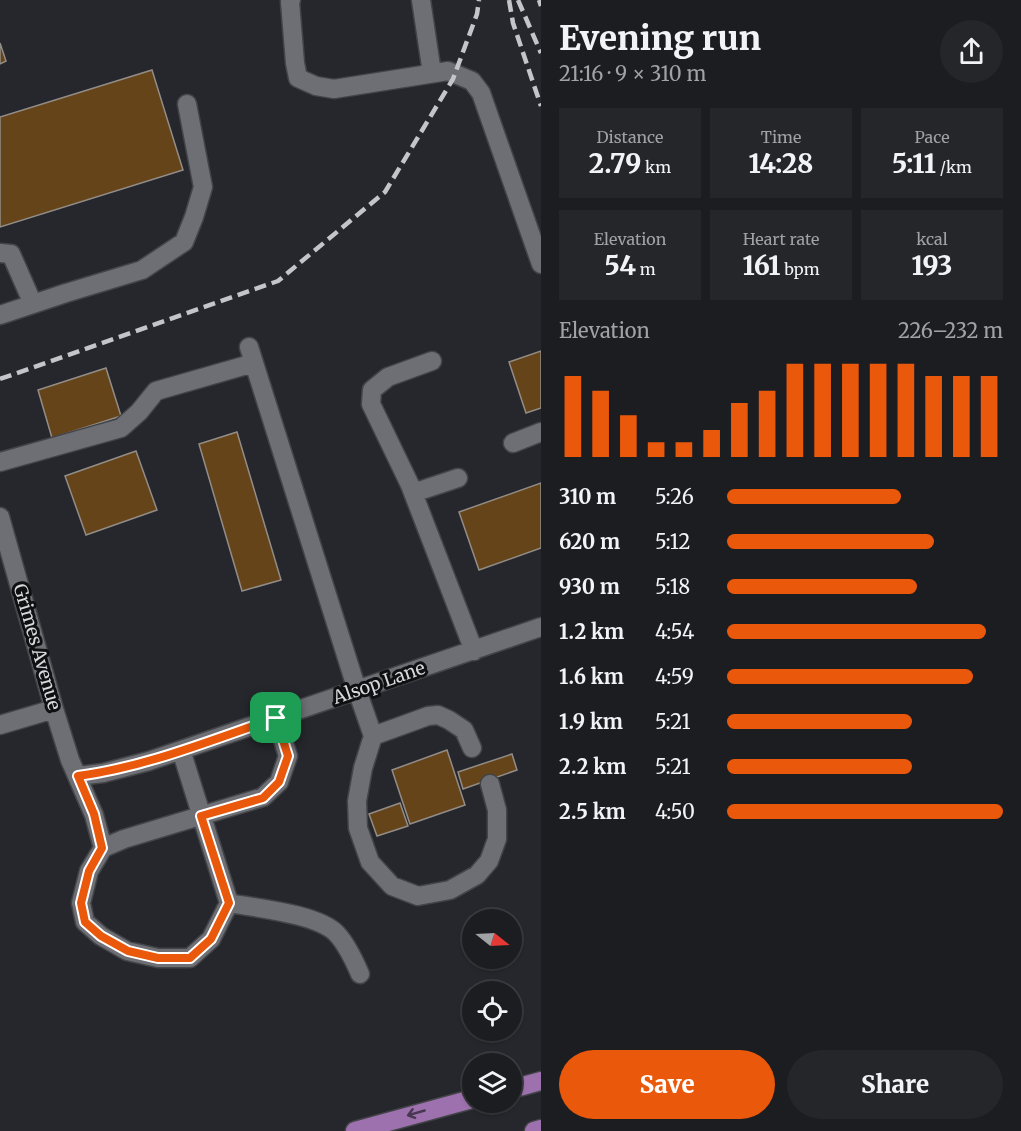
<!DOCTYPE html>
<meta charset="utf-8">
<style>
:root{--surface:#1c1d21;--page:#25262a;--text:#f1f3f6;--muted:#a0a2a5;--line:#3a3b3f;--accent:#ea580c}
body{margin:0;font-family:Merriweather,serif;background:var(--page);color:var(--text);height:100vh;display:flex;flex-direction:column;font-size:22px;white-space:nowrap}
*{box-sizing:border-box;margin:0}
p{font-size:20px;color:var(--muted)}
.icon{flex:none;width:33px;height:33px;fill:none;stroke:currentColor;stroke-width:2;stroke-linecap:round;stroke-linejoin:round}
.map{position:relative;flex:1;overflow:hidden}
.drawer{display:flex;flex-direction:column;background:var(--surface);width:480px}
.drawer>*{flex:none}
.needle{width:39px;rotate:108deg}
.fabs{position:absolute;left:462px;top:909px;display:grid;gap:12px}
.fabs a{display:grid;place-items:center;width:60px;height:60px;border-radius:50%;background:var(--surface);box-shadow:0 2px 4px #0004,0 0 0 2px var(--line);font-size:30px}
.pin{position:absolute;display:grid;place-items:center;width:51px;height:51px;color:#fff;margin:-26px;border-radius:12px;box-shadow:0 3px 9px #0006}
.round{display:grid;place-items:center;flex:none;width:63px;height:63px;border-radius:32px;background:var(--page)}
.head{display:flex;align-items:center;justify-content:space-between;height:102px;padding:0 18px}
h1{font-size:33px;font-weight:800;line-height:45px}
.stats{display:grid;grid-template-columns:repeat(3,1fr);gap:9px;height:102px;padding:6px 18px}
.stats div{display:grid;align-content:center;border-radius:0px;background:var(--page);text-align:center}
.stats b{font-size:26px;font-weight:800}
.stats small{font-size:16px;font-weight:400}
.stats p{font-size:16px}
.chart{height:168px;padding:12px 18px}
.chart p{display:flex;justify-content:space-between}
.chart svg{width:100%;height:108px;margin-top:6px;stroke:var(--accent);stroke-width:6}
.cta{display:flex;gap:12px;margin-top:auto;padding:12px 18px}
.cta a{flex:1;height:69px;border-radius:36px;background:var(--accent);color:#fff;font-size:24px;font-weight:800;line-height:69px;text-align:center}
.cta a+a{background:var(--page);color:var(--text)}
ul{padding:0 18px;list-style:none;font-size:20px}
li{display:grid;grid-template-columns:96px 72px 1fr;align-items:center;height:45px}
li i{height:15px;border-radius:8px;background:var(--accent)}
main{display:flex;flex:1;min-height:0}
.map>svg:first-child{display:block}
.building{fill:#664419;stroke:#928d88;stroke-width:1.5}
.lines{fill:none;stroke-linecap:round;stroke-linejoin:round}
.minor-casing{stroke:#434448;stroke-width:21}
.major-casing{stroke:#434448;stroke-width:21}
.minor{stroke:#6e6f75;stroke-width:18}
.major{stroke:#9d71ad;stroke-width:18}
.rail{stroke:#c4c5c9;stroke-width:4.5;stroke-dasharray:12 6;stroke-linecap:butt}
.oneway{stroke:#483750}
.route-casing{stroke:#fff;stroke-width:12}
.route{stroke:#ea580c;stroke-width:8}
.labels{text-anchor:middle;stroke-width:6;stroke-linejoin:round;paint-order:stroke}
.street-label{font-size:18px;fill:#d8d9dd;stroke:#0f1012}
</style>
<main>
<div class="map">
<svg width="541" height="1131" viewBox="0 0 541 1131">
<rect width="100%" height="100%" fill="#26272c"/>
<path class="building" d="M0 43 6 61 0 64Z
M152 70 183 170 0 227V117Z
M541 351V408L526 413 509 362Z
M106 368 121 416 52 438 38 390Z
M237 432 281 580 242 591 199 444Z
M136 451 157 510 86 535 65 476Z
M541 483V548L479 570 459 512Z
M447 750 465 805 410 824 392 770Z
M512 754 517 770 463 789 458 772Z
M400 803 408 826 377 836 369 814Z"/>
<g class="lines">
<defs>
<path id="minor" d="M291 0 290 2 295 63 298 78 316 86 334 89 448 71 472 81 481 93 541 264
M421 0 432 73
M0 253 11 254 33 304
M0 315 66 293 142 270 184 242 194 217 203 187 187 104
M249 347 357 690 373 736 363 768 357 801 358 828 370 862 392 886 418 896 450 890 477 875 489 861 497 839V810L490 784
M432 361 388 377 372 390 371 404 410 485 474 651
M513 443 541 432
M0 462 121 428 139 412 156 391 254 363
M413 493 458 478
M0 517 54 709 70 760 94 815 103 848
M0 725 54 709
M373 736 428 716 438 715 449 720 464 730 472 748
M181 750 229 903C256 908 319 914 337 934 347 945 354 960 360 974
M78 776 103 773 149 761 541 627
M229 903 211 939 190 958H158L127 951 101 936 85 922 81 903 89 871 103 848 124 839 263 797 279 782 288 756 276 718"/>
<path id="major" d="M512 1089 541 1081
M355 1131 472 1099
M534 1131 541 1129"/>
</defs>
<use href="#minor" class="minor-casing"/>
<use href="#major" class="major-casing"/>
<use href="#minor" class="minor"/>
<use href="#major" class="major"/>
<path class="rail" d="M509 0 513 23 541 106
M518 0 541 53
M539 0 541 6
M0 379 278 281 385 192 453 79 477 14 479 0"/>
</g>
<defs><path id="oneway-shaft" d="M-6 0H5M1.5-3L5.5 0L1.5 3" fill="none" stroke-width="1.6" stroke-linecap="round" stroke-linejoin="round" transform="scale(1.5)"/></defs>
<use class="oneway" href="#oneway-shaft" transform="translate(416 1113) rotate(164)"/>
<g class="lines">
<defs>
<path id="route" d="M276 718 288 756 279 782 263 798 201 816 229 903 211 939 190 958H158L128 951 101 936 85 922 81 903 89 871 102 848 94 814 78 776C146 767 211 740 276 718Z"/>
</defs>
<use href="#route" class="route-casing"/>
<use href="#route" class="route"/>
</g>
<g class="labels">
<g class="street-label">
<text transform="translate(37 647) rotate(74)" y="6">Grimes Avenue</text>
<text transform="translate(379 683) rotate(-19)" y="6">Alsop Lane</text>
</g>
</g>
</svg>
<div class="fabs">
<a><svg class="needle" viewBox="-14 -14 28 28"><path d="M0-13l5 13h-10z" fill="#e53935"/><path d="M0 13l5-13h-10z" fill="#a0a2a5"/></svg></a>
<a><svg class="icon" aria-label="locate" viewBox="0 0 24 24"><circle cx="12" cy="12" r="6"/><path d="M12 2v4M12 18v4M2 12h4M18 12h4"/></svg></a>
<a><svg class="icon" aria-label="layers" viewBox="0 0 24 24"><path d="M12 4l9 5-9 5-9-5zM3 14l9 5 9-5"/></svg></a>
</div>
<div class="pin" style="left:276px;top:718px;background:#1e9e55"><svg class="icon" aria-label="arrive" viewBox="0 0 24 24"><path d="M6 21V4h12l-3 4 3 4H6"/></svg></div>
</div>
<section class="drawer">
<div class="head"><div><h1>Evening run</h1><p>21:16 · 9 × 310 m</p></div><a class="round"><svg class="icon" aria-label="share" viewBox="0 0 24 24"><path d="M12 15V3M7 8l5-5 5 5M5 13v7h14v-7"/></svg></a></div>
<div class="stats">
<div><p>Distance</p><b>2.79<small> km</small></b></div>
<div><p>Time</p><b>14:28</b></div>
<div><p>Pace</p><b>5:11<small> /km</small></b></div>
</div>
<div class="stats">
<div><p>Elevation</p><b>54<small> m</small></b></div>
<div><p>Heart rate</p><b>161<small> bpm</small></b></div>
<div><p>kcal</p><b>193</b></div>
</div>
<div class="chart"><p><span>Elevation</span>226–232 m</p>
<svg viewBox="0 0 160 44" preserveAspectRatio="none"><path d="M5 44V11M15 44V17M25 44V27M35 44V38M45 44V38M55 44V33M65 44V22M75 44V17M85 44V6M95 44V6M105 44V6M115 44V6M125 44V6M135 44V11M145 44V11M155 44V11"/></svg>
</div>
<ul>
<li><b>310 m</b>5:26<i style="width:63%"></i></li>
<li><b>620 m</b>5:12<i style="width:75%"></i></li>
<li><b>930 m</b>5:18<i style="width:69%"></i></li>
<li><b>1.2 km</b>4:54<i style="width:94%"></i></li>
<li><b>1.6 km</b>4:59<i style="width:89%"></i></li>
<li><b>1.9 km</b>5:21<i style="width:67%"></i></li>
<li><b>2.2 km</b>5:21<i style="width:67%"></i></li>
<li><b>2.5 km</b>4:50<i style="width:100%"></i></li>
</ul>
<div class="cta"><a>Save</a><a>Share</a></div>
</section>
</main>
